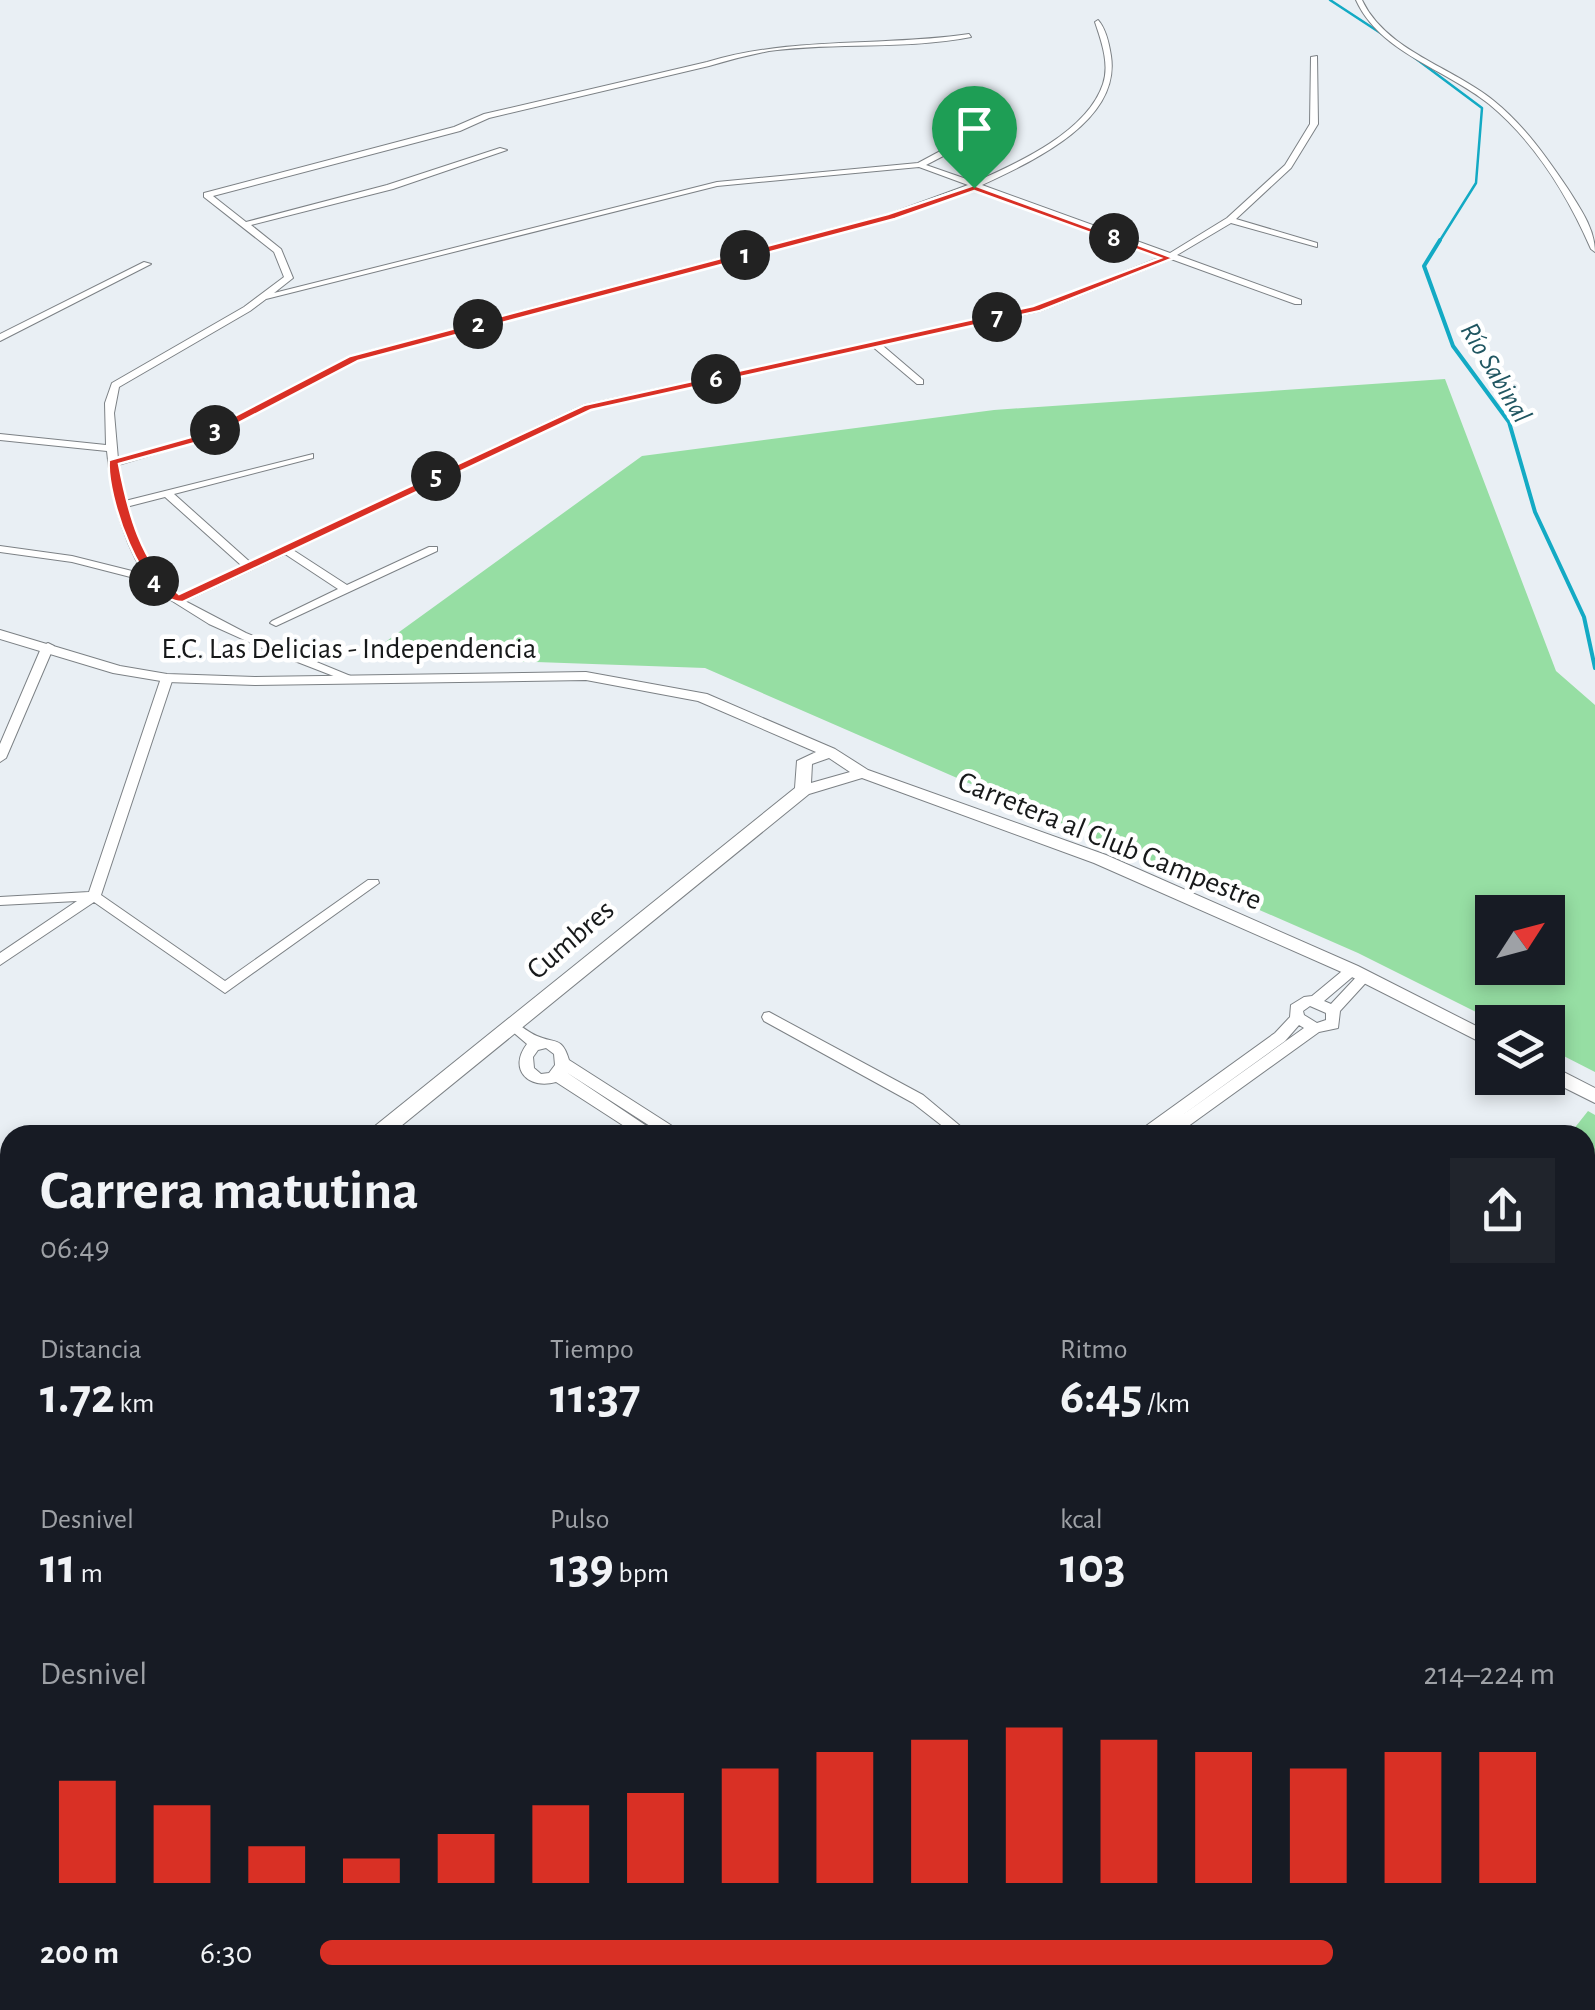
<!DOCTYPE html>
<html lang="es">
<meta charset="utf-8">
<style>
:root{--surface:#171b24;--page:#20242c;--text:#f1f3f6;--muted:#9ea1a6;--accent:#d93025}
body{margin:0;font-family:"Alegreya Sans",sans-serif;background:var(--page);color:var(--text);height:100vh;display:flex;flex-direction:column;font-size:38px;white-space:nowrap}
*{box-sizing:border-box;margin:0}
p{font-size:32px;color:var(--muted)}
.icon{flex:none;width:55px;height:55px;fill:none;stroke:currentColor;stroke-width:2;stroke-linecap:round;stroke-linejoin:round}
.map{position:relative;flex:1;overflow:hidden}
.side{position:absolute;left:0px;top:1125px;width:1595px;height:885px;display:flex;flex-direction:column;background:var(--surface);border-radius:30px 30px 0 0;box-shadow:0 5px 15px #0003}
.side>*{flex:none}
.needle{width:65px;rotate:54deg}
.fabs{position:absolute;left:1475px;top:895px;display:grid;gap:20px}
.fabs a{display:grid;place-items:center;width:90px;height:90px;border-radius:0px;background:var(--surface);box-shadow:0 5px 15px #0003;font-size:50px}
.pin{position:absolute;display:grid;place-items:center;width:85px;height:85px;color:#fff;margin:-102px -42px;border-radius:50% 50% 50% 0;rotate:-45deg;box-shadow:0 0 10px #0007}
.pin .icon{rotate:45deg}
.km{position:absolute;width:50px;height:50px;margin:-25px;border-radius:50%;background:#222;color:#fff;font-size:28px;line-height:50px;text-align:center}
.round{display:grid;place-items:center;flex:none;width:105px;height:105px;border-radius:0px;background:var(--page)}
.headline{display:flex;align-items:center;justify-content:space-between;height:170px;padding:0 40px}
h1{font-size:55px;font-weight:700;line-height:75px}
.figures{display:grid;grid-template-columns:repeat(3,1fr);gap:15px;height:170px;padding:10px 40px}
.figures div{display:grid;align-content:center}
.figures b{font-size:50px;font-weight:700}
.figures small{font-size:28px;font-weight:400}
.figures p{font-size:28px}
.chart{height:280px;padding:20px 40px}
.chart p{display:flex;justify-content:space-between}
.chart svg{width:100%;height:180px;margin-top:10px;stroke:var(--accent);stroke-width:6}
ul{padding:0 40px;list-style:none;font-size:32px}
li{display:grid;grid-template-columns:160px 120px 1fr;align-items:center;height:75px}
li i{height:25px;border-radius:12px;background:var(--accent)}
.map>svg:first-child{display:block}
.green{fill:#96dea3;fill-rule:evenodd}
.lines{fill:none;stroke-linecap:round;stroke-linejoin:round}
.stream-far1{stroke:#13aac4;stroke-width:2.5}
.stream{stroke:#13aac4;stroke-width:4}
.minor-casing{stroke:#7c8185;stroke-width:2}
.tertiary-casing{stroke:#7c8185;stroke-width:2}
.minor{fill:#fff;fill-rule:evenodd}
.tertiary{fill:#fff;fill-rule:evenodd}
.route{fill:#d93025;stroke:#fff;stroke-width:2.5;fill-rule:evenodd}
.labels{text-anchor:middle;stroke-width:9;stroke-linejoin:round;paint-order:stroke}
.far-water-label{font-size:28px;font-style:italic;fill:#205661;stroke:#fff}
.street-label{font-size:30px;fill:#17191a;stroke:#fff}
</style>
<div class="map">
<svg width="1595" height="2010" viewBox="0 0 1595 2010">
<rect width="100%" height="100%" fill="#e9eff4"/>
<path class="green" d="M1445 379 1556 671 1595 705V1072L1548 1048V1022H1496L1358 953 705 668 366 656 642 456 994 410ZM1492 912H1548V968H1492Z
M1588 1111 1595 1115V1679L1585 1672V1135H1569Z"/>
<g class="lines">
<path class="stream-far1" d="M1330 0 1382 34
M1411 55 1482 108 1476 183 1439 242"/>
<path class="stream" d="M1440 240 1424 266 1453 346 1509 422 1535 512 1584 617 1595 668"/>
<defs>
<path id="minor" d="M1356 0H1362C1386 51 1453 67 1494 101 1524 125 1547 158 1568 189 1580 208 1595 229 1595 252L1591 249C1568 196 1534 141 1489 104 1446 69 1380 53 1356 0Z
M1098 20C1106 29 1109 43 1111 56 1121 122 1031 162 982 185L1170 253 1227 218 1285 165 1310 124 1311 57 1317 56 1318 124 1291 168 1236 219 1317 243V247L1231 223 1177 255 1301 300V304H1295L1171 259 1040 311 882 345 923 380V384H917L873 347 590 409 293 550 347 585 429 547H437V551L276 626 270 623 272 621 338 589 285 554 185 601 246 633 353 677 355 679 349 682 269 651 209 624 161 594 150 582 72 562 0 552V546L72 556 144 574C121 537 111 494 107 451L0 440V434L106 445 105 403 112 383 244 307 284 277 274 252 204 197V193L454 127 484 114 707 62C794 36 880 47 969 34L971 37C905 50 836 42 769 51 749 55 729 60 709 66L489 118 460 131 213 196 246 222 387 185 500 148 507 150 393 189 251 225 281 249 293 278 274 293 717 182 918 163 987 126H993V130L926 165 975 182C1018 163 1087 132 1103 84 1110 64 1101 40 1095 22ZM919 167 968 185 889 214 351 356 199 435 118 459 114 413 119 387 250 311 266 299 717 186ZM975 188 1164 256 1034 307 584 405 250 562 174 494 313 458V454L125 501 118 465 205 439 357 360 895 218ZM165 497 242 566 178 596C148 575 136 541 126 507Z
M144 262 151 264 0 341V334Z
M48 643 54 646 6 758 0 762V744L42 646Z
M167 675 173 678 101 895 225 981 368 880H378L379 883 225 993 94 902 0 965V953L77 901 0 905V897L89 892 161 678Z
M1352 965 1359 970 1357 973 1324 1001 1331 1004 1360 973 1365 971 1372 976 1340 1011 1338 1028 1319 1032 1176 1135H1158L1160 1131 1155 1135H1137L1139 1131 1275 1033 1290 1017 1291 1005 1304 997 1312 996 1347 967ZM1310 1006 1326 1013V1020L1317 1023 1304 1015 1303 1011ZM1299 1025 1304 1028 1177 1119 1285 1041Z
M769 1012 923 1095 971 1135H954L913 1103 764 1021 762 1017 764 1013Z
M514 1022C522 1026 529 1033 537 1036 555 1044 562 1036 569 1060L680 1131 682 1135H664L566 1072 654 1131 656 1135H638L556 1082C528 1090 508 1069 527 1044L507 1027ZM546 1048 554 1054 555 1065 549 1073 541 1074 534 1068 533 1057 538 1050Z
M1595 1161V1176L1585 1182V1167Z
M10 1580V1599L0 1604V1585Z
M1585 1766 1595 1772V1794L1585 1788Z
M10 1800V1822L0 1828V1806Z
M0 1963C15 1969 10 1986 10 2000H26L30 2010H8L0 1994Z
M1585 1974 1595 1980V2007L1584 2000Z
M76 2000H101L96 2010H71Z
M365 2000H389L384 2010H360Z
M461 2000H484L489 2010H466Z
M832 2000H856L861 2010H837Z
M1239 2000H1264L1269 2010H1244Z
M1557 2000H1580L1585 2010H1562Z"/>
<path id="tertiary" d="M0 630 120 666 167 674 255 677 586 672 707 694 835 749 868 770 1106 855 1358 966 1492 1034V1048L1346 974 1094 863 862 778 809 794 390 1135H368L370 1130 795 788 797 761 816 752 698 701 586 680 255 685 167 682 113 673 0 639ZM829 758 850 772 811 783 812 764Z
M1548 1064 1595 1088V1103L1545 1078H1548Z
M10 1417V1439L0 1443V1421Z"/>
</defs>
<use href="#minor" class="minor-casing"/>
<use href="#tertiary" class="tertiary-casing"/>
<use href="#minor" class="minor"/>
<use href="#tertiary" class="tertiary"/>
</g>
<path class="route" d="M974 185 1174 258 1040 311 591 410 183 602C142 604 105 493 109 460L198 435 350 356 888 214ZM974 191 1160 258 1033 306 584 405 179 594C141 564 128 511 119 464L206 440 358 361 895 219Z"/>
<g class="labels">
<g class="far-water-label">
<text transform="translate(1497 372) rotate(59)" y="10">Río Sabinal</text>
</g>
<g class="street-label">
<text x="349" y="658">E.C. Las Delicias - Independencia</text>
<text transform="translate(1110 840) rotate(22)" y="10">Carretera al Club Campestre</text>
<text transform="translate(570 939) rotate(-41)" y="10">Cumbres</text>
</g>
</g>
</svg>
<div class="fabs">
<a><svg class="needle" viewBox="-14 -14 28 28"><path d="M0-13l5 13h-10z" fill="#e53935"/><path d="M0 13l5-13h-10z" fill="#9ea1a6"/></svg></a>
<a><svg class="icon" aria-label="layers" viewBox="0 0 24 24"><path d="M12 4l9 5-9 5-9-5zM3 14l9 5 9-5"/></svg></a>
</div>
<div class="pin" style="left:974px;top:188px;background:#1e9e55"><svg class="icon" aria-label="arrive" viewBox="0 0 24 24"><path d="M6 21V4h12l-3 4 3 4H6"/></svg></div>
<b class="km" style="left:745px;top:255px">1</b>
<b class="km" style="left:478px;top:324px">2</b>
<b class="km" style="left:215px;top:430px">3</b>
<b class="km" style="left:154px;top:581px">4</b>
<b class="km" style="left:436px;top:476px">5</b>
<b class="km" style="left:716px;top:379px">6</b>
<b class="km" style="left:997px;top:317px">7</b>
<b class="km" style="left:1114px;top:238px">8</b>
<section class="side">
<div class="headline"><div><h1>Carrera matutina</h1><p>06:49</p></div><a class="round"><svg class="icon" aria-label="share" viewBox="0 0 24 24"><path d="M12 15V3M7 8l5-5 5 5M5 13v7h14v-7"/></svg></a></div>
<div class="figures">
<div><p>Distancia</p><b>1.72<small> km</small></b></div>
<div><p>Tiempo</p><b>11:37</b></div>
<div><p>Ritmo</p><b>6:45<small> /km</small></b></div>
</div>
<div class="figures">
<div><p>Desnivel</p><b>11<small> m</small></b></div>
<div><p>Pulso</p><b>139<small> bpm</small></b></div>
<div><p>kcal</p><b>103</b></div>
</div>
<div class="chart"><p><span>Desnivel</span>214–224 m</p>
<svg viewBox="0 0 160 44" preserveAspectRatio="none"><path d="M5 44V19M15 44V25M25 44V35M35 44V38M45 44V32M55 44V25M65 44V22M75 44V16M85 44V12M95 44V9M105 44V6M115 44V9M125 44V12M135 44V16M145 44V12M155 44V12"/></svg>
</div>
<ul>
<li><b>200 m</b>6:30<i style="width:82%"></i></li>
</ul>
</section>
</div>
